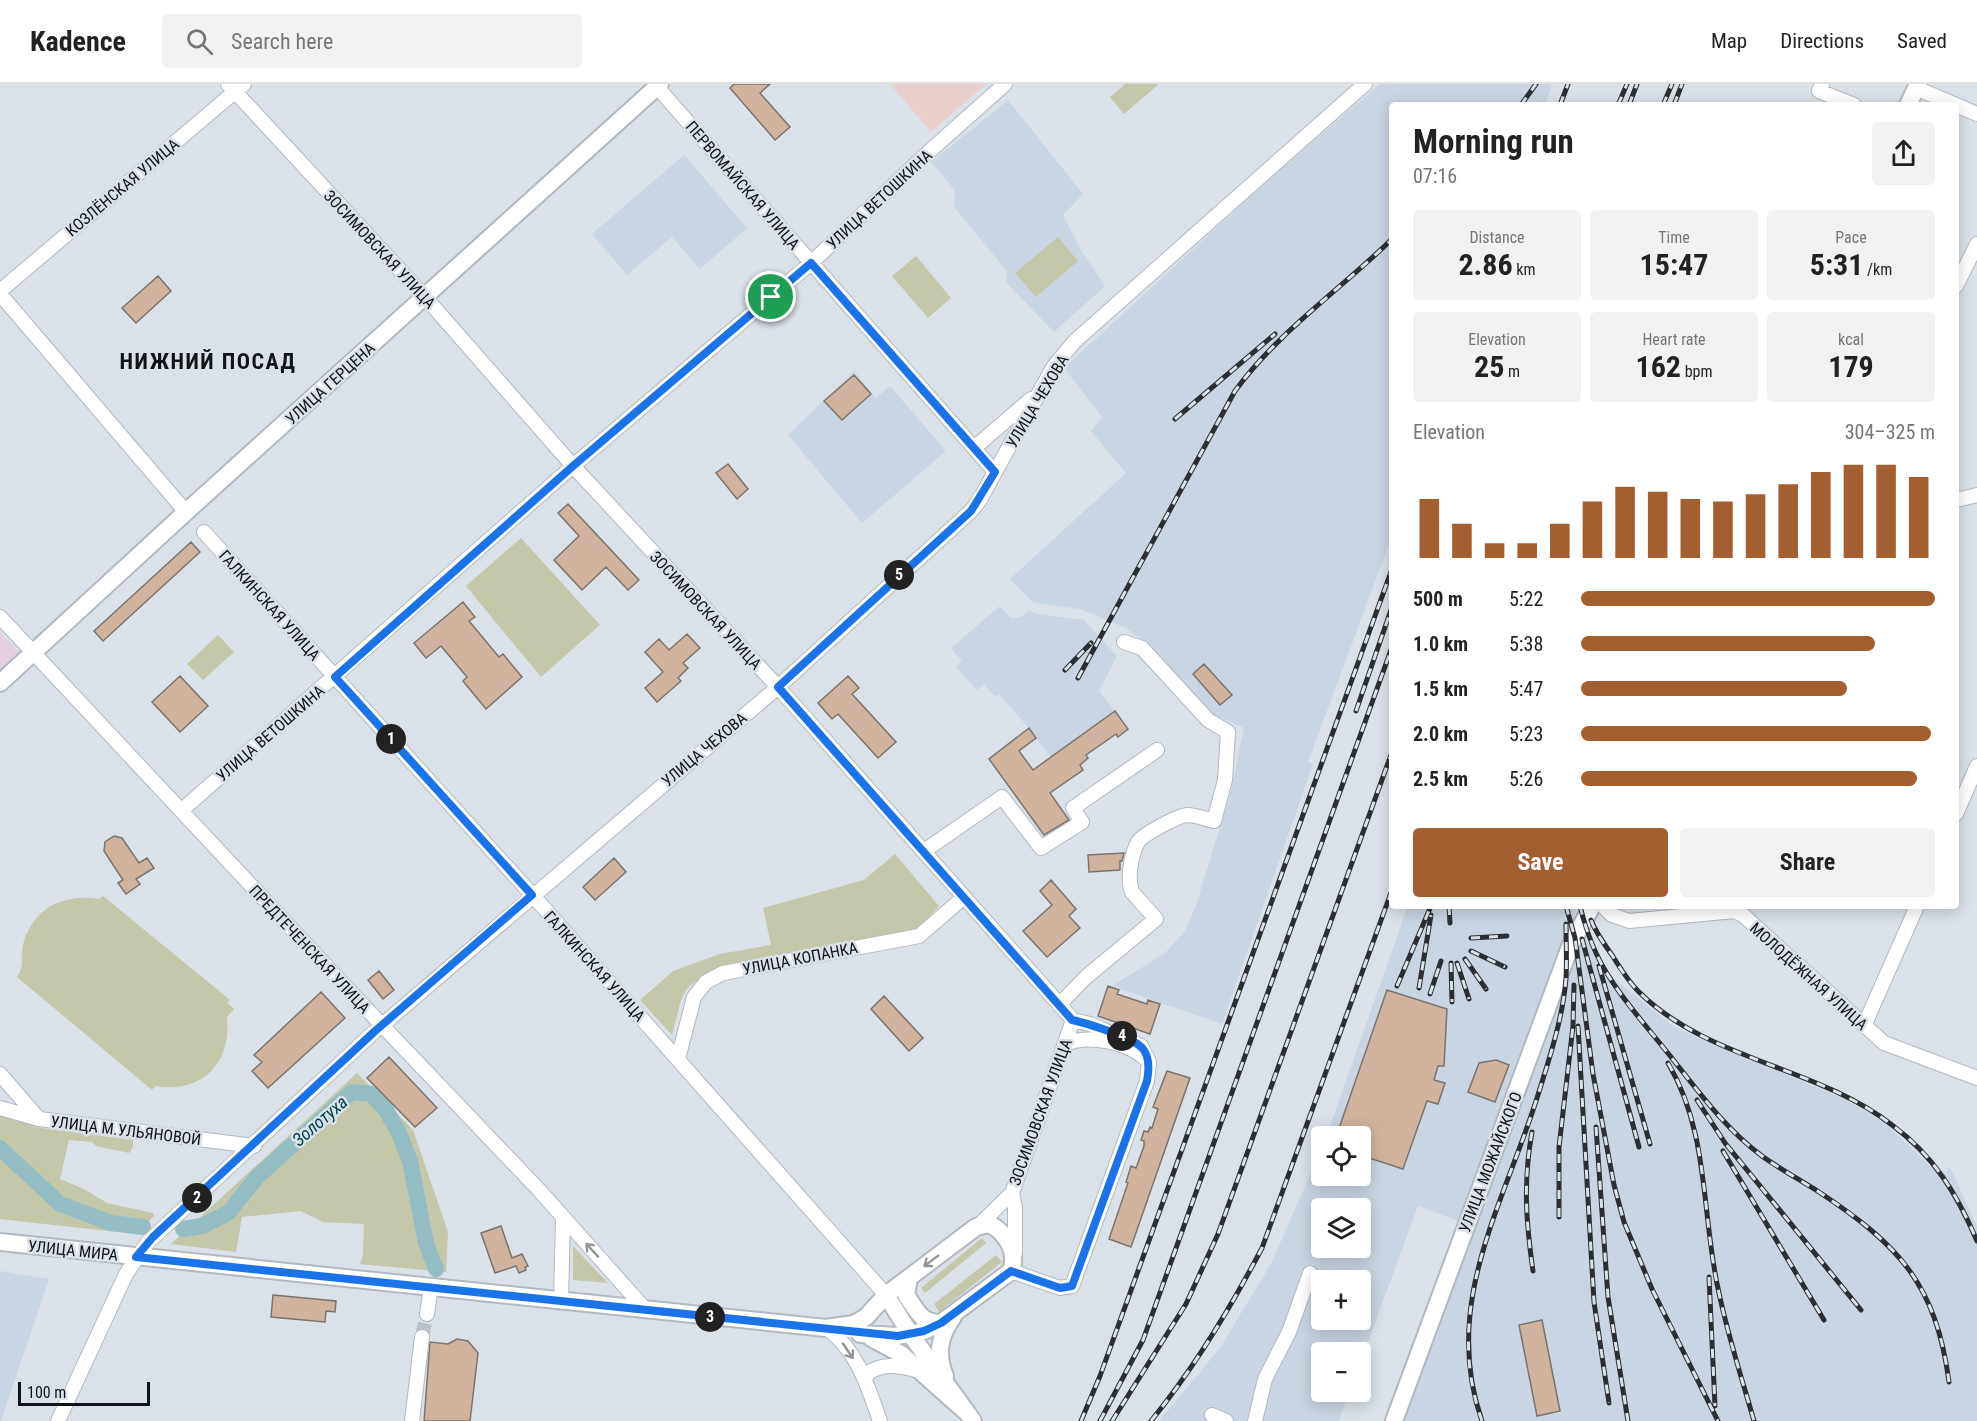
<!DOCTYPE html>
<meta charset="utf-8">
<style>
:root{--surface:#fff;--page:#f2f2f2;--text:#222;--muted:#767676;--line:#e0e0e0;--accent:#a45f30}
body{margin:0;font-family:"Roboto Condensed",sans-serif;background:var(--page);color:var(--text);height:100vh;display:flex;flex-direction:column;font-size:22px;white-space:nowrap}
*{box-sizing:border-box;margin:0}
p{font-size:20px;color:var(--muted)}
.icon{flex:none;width:33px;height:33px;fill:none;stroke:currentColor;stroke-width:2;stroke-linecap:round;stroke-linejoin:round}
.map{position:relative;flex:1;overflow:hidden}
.details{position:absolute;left:1389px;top:18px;width:570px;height:807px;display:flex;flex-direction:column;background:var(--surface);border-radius:6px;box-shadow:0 3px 15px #0003}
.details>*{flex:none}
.controls{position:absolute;left:1311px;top:1042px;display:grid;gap:12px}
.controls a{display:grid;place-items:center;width:60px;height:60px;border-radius:6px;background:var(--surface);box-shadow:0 3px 15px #0003;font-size:30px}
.scale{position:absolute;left:18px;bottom:15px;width:132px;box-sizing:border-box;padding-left:6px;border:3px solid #111416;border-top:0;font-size:16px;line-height:21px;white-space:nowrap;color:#111416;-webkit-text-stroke:4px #dae1e8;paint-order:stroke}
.pin{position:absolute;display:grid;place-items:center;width:51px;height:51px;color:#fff;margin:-26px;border:3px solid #fff;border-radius:50%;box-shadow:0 2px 6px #0007}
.km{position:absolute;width:30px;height:30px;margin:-15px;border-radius:50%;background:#222;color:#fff;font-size:16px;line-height:30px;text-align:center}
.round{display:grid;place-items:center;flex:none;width:63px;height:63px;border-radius:6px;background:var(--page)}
.headline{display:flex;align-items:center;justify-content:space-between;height:102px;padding:0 24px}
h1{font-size:33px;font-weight:700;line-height:45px}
.metrics{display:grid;grid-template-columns:repeat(3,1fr);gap:9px;height:102px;padding:6px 24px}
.metrics div{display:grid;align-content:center;border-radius:6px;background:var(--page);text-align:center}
.metrics b{font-size:30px;font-weight:700}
.metrics small{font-size:16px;font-weight:400}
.metrics p{font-size:16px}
.chart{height:168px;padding:12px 24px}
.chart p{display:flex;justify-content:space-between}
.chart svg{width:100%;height:108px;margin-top:6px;stroke:var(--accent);stroke-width:6}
.button{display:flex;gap:12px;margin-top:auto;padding:12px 24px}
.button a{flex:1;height:69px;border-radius:6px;background:var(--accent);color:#fff;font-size:24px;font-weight:700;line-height:69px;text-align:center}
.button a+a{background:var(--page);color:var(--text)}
ul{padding:0 24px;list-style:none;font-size:20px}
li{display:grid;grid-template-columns:96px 72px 1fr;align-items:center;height:45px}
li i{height:15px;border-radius:8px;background:var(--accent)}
header{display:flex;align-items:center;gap:36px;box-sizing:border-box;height:84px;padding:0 30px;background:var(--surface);border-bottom:2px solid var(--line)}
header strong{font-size:28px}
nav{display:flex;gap:33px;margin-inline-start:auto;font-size:21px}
.search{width:420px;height:54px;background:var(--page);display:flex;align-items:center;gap:15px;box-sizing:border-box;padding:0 21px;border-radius:6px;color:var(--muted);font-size:22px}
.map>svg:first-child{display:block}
.commercial{fill:#e4cfde}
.built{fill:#c9d5e2;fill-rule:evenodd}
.medical{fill:#e9cfcb}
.green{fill:#c5c7aa}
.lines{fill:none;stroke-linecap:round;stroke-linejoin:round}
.river{stroke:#94bdc3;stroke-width:16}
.building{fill:#cfb39e;stroke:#7b746e;stroke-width:1.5}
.minor-tunnel{stroke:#bcc2c8;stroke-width:14;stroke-dasharray:14 7;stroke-linecap:butt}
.minor-casing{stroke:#b2b8c0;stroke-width:16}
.major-casing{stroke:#b2b8c0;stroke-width:20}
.minor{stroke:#fff;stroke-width:14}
.major{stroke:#fff;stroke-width:16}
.rail-casing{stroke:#2c2f32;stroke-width:5}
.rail{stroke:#dae1e8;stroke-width:3;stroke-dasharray:9;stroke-linecap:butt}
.oneway{stroke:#949596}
.route-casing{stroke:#fff;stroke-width:12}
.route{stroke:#1a73e8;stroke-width:8}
.labels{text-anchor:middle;stroke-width:5;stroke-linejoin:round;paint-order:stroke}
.street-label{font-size:16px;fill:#111416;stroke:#dae1e8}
.water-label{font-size:18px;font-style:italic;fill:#014249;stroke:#dae1e8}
.district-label{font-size:22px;font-weight:bold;letter-spacing:1.5px;fill:#111416;stroke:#dae1e8}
</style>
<header>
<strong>Kadence</strong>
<div class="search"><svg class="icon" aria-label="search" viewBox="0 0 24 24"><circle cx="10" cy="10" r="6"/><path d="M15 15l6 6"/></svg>Search here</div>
<nav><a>Map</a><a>Directions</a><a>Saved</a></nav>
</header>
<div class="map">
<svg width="1977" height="1337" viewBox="0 0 1977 1337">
<rect width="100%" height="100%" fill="#dae1e8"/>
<path class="commercial" d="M0 548 20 569 0 588Z"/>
<path class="built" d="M1380 0H1552L1545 21H1392V452L1308 678 1313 680 1222 940 1112 902 1165 869 1185 847 1196 822 1232 703 1244 644 1212 630 1146 559 1126 544 1080 525 1034 519 1010 495 1126 389 1091 347 1102 333 1064 284 1262 102Z
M1008 16 1083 110 1063 131 1082 168 1105 202 1054 248 1006 198 1007 187 954 123 955 106 931 78Z
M684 71 747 144 700 185 672 153 627 191 592 150Z
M854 287 876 314 890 302 946 367 862 439 788 351Z
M1000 522 1011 534 1021 533 1029 527 1038 530 1084 536 1117 572 1099 607 1115 627 1051 674 1029 644 999 610 995 613 984 600 977 606 956 583 962 577 951 564Z
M1408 822H1571L1580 845 1599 878 1610 891 1674 943 1842 1014 1884 1038 1941 1093 1950 1083 1977 1143V1337H1402L1472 1142 1418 1122 1361 1277 1360 1269H1322V1308H1349L1339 1337H1159L1220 1264 1272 1178 1321 1065 1322 1092H1360V1053H1326ZM1322 1125H1360V1164H1322ZM1322 1197H1360V1236H1322Z
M0 1187 49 1195 1 1337H0Z"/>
<path class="medical" d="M890 0H986L931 48Z"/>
<path class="green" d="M1125 0H1159L1124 30 1110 13Z
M1058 153 1078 177 1036 213 1015 189Z
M916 172 951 214 928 234 892 192Z
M521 454 600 541 541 593 466 502Z
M218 551 234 568 203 596 187 580Z
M895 770 939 822 915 847 721 884C678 903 684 908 672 951L640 916 673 887 720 870 771 861 763 824 864 796Z
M103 812 230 916 227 919 234 925 227 933C232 979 202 1010 155 1002L152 1006 17 893C25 881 20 875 23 861 32 824 64 809 99 815Z
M357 989 413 1046 448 1148 446 1188 360 1180 363 1170 364 1140 323 1138 301 1127 242 1133 236 1168 171 1160Z
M0 1032 41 1044 133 1056V1063L129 1069 96 1062 92 1058 69 1056 60 1095 84 1105 107 1119 153 1129 154 1132 138 1148H117L0 1135Z
M982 1154 986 1159 925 1209 921 1204Z
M573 1162 608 1199 573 1196Z
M996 1171 1002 1178 939 1228 934 1220Z"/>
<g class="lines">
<path class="river" d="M0 1064 60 1120 111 1139 143 1143
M183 1145 202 1142 228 1129 258 1092 352 1008 371 1010 386 1026 399 1049 410 1077 426 1159 436 1185"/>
</g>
<path class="building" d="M734 0H770L760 9 790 43 775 56 730 4Z
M158 192 171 207 136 239 122 224Z
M854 291 871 310 842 336 824 317Z
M728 380 748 405 737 415 716 389Z
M568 420 639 496 628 506 606 483 582 506 554 476 579 452 558 429Z
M191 458 200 468 103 557 94 547Z
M463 518 475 533 469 537 499 573 503 570 522 593 486 625 463 597 467 593 441 562 426 574 414 559Z
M687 550 700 564 683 579 688 584 678 594 681 597 657 618 645 604 663 588 645 568 659 555 669 566Z
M1204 580 1232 611 1220 621 1193 590Z
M180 592 208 622 180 648 152 618Z
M848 592 859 604 852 610 896 658 878 674 838 630 832 635 818 619Z
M1115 627 1128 645 1118 653 1116 650 1086 671 1088 674 1080 681 1083 686 1050 709 1069 736 1044 751 989 675 1029 644 1036 654 1019 667 1033 686Z
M114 752 122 754 139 779 147 774 154 784 136 795 140 800 126 810 118 799 123 796 104 767 105 758Z
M1124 769 1122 777H1120V786L1089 788 1088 771Z
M614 774 626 788 595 816 583 803Z
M1051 796 1076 825 1069 832 1080 844 1047 873 1023 847 1052 821 1040 807Z
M379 887 394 906 383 915 368 896Z
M1108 902 1119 906 1117 910 1147 920 1148 916 1160 920 1150 950 1098 932Z
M1387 906 1447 925 1444 982H1438L1434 996 1445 999 1438 1020 1427 1017 1403 1085 1360 1071V1053H1336Z
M321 908 345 934 268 1004 252 987 262 978 254 971Z
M884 912 923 954 909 967 871 925Z
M389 973 437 1024 415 1043 367 994Z
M1496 976 1509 981 1495 1018 1468 1008 1479 979Z
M1167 987 1190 994 1131 1163 1109 1155 1128 1099 1126 1098 1131 1082 1136 1084 1144 1062V1057L1141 1056 1144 1047 1148 1048 1150 1043 1152 1044 1158 1025 1153 1023Z
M501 1142 512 1174 522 1170 528 1182 525 1183 526 1186 519 1189 516 1182 495 1189 481 1149Z
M273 1211 336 1217 335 1228 326 1227 325 1238 271 1233Z
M1542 1236 1560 1327 1537 1332 1519 1241Z
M457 1255 468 1257 478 1269 470 1337H424L430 1258 448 1260Z"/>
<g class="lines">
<path class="minor-tunnel" d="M422 1253 427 1230"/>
<defs>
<path id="minor" d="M228 0 425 213 573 382 778 603 1073 936
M1822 0 1819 7 1854 21
M657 3 995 388
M1916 4 1956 21
M1956 21 1977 30
M1956 202 1977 160
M0 207 244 0
M0 210 186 428
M974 364 1031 315
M1956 416 1977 411
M204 448 544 824 886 1211
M0 533 376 935 539 1106 644 1224
M182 726 573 382 811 179 923 73 1005 0
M1956 730 1977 682
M924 767 1002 713 1041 764 1082 738 1073 724 1157 666
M1603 822 1612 831 1629 837 1734 827 1743 831 1884 959 1977 994
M1059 921 1086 893 1156 835 1132 808C1127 794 1131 771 1138 758 1143 750 1178 732 1187 731 1196 731 1205 735 1214 737L1225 696 1228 648 1208 636 1142 564 1124 558
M1864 942 1917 822
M1065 960C1089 950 1128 958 1147 976
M678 975 694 913 706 898 723 889 919 852 964 813
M0 990 39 1035
M0 1024 39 1035 254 1062
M1012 1109 1015 1124V1169
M977 1143 1012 1109 1073 936
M1007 1192 1011 1187 1060 1204 1072 1202 1147 997 1149 978 1141 962 1090 940 1073 936
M561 1217 563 1134
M427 1230 431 1203
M826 1244C857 1265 868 1303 880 1337
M865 1296 868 1289C884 1278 902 1282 919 1287
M1212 1331 1226 1337
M58 1337 126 1190 148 1158 374 948 778 603 971 427 979 417 1054 282 1075 257 1365 0
M412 1337 422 1253
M1255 1337 1265 1295 1289 1248 1310 1189"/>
<path id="major" d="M1908 21 1918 0
M0 599 186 428 660 0
M0 1158 826 1244 854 1240 866 1233 886 1211 976 1143 990 1140C1007 1150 1018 1168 1011 1187L941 1239 924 1247 898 1252 860 1250
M909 1194 906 1211C917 1226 920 1239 941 1239
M886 1211 911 1251 973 1337
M871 1254 901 1270 965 1327
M945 1292C936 1270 939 1252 953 1233
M1394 1337 1571 860 1592 822"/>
</defs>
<use href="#minor" class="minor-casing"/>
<use href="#major" class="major-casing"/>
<use href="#minor" class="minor"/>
<use href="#major" class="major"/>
<defs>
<path id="rail" d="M1521 21 1536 0
M1560 21 1568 0
M1618 21 1627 0
M1629 21 1637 0
M1663 21 1672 0
M1674 21 1682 0
M1175 335 1275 250
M1065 586 1091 559
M1078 594 1235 307C1278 248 1340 206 1392 155
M1356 627 1392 523
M1449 822 1450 839
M1566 822 1575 854 1593 990 1614 1101 1624 1138 1652 1205 1718 1337
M1580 822C1584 838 1589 854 1596 869 1612 904 1643 938 1667 968 1696 1004 1724 1044 1762 1072 1780 1085 1800 1096 1819 1108 1899 1161 1936 1200 1949 1298
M1591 836C1596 849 1604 860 1612 871 1620 884 1628 897 1639 908 1709 977 1816 982 1892 1041 1934 1072 1957 1110 1977 1157
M1471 854 1507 852
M1582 855 1639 1063
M1471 867 1505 883
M1465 875 1486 905
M1451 879 1452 918
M1457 879 1469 915
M1599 882 1650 1060
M1397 902 1431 822
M1419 904 1431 831
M1430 910 1441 877
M1578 942 1594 1218 1609 1319
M1668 979C1710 1050 1701 1131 1719 1209 1728 1252 1742 1295 1754 1337
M1697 1016 1725 1059 1861 1226
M1596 1043 1608 1213 1628 1337
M1532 1048C1523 1098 1526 1138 1533 1187
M1723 1067 1824 1236
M1559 1133V1063L1573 942 1574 901
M1709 1193 1715 1322
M1081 1337 1100 1292 1392 485
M1100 1337 1143 1256 1392 563
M1112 1337 1186 1220 1218 1150 1392 668
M1151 1337C1194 1284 1230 1225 1262 1164L1392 806
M1482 1337C1441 1221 1503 1122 1537 1014 1549 976 1563 934 1566 894 1567 876 1566 858 1566 840"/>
</defs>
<use href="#rail" class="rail-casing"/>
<use href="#rail" class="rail"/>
</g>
<defs><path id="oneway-shaft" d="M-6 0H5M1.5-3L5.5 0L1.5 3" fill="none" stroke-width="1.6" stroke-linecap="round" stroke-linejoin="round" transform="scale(1.5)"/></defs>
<g class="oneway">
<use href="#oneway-shaft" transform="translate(592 1166) rotate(-133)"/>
<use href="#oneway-shaft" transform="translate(931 1177) rotate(143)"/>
<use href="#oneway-shaft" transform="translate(848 1267) rotate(56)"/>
</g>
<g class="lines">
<defs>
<path id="route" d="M811 179 995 388 971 427 778 603 1072 936C1087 939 1100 944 1114 949 1141 959 1153 965 1147 997L1072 1202 1060 1204 1011 1187 941 1239 924 1247 898 1252 136 1173 153 1153 374 948 532 811 335 593 573 382Z"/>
</defs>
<use href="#route" class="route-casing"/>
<use href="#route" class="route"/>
</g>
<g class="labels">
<g class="street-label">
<text transform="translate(743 101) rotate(49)" y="6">ПЕРВОМАЙСКАЯ УЛИЦА</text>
<text transform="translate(122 103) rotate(-40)" y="6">КОЗЛЁНСКАЯ УЛИЦА</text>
<text transform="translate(879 115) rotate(-43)" y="6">УЛИЦА ВЕТОШКИНА</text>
<text transform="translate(380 165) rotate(47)" y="6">ЗОСИМОВСКАЯ УЛИЦА</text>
<text transform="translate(330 299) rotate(-42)" y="6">УЛИЦА ГЕРЦЕНА</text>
<text transform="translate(1037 317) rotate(-59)" y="6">УЛИЦА ЧЕХОВА</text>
<text transform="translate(270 521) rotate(48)" y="6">ГАЛКИНСКАЯ УЛИЦА</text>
<text transform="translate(706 526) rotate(47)" y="6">ЗОСИМОВСКАЯ УЛИЦА</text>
<text transform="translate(270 649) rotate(-41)" y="6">УЛИЦА ВЕТОШКИНА</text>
<text transform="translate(704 665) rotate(-40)" y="6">УЛИЦА ЧЕХОВА</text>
<text transform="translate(310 865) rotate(47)" y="6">ПРЕДТЕЧЕНСКАЯ УЛИЦА</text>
<text transform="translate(800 874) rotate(-11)" y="6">УЛИЦА КОПАНКА</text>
<text transform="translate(595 882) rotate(48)" y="6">ГАЛКИНСКАЯ УЛИЦА</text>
<text transform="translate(1809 892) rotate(42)" y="6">МОЛОДЁЖНАЯ УЛИЦА</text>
<text transform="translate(1040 1028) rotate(-70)" y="6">ЗОСИМОВСКАЯ УЛИЦА</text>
<text transform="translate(126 1046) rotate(7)" y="6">УЛИЦА М.УЛЬЯНОВОЙ</text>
<text transform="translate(1490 1078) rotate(-69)" y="6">УЛИЦА МОЖАЙСКОГО</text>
<text transform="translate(73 1166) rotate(6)" y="6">УЛИЦА МИРА</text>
</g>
<g class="water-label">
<text transform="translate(320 1037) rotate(-41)" y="6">Золотуха</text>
</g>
<g class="district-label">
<text x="208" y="285">НИЖНИЙ ПОСАД</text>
</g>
</g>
</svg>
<div class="controls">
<a><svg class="icon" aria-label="locate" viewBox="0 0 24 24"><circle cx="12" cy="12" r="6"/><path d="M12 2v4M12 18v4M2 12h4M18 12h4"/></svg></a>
<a><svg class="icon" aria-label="layers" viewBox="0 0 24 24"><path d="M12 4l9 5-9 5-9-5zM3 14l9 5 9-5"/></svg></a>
<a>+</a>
<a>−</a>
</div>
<div class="scale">100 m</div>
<div class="pin" style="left:771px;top:213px;background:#1e9e55"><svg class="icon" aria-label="arrive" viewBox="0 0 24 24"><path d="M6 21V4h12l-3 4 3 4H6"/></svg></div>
<b class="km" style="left:391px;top:655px">1</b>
<b class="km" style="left:197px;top:1114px">2</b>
<b class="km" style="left:710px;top:1233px">3</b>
<b class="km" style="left:1122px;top:952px">4</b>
<b class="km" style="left:899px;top:491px">5</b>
<section class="details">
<div class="headline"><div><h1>Morning run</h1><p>07:16</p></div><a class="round"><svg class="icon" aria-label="share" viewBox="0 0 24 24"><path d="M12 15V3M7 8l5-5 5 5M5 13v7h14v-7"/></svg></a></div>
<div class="metrics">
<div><p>Distance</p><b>2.86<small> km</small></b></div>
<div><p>Time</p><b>15:47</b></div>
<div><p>Pace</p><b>5:31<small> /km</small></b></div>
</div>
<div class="metrics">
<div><p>Elevation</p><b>25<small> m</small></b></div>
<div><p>Heart rate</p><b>162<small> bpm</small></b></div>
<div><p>kcal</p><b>179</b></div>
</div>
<div class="chart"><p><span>Elevation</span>304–325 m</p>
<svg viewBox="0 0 160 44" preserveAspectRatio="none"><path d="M5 44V20M15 44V30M25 44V38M35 44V38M45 44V30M55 44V21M65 44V15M75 44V17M85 44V20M95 44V21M105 44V18M115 44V14M125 44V9M135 44V6M145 44V6M155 44V11"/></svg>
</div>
<ul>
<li><b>500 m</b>5:22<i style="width:100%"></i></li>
<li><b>1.0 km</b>5:38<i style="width:83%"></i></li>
<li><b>1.5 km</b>5:47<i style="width:75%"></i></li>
<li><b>2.0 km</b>5:23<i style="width:99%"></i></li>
<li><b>2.5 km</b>5:26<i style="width:95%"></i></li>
</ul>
<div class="button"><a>Save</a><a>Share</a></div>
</section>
</div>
